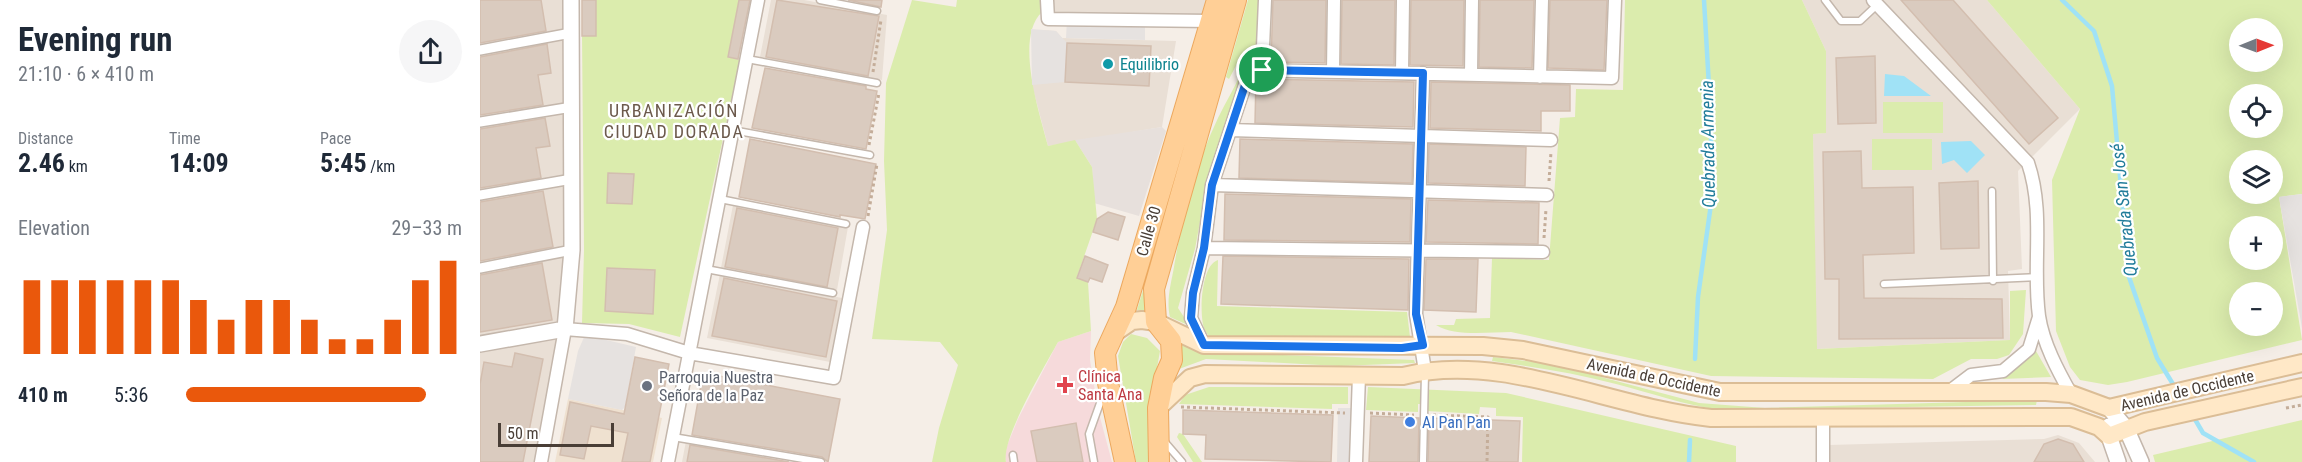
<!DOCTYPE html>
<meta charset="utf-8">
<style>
:root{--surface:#fff;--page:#f6f6f7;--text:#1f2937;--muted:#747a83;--accent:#ea580c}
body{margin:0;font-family:"Roboto Condensed",sans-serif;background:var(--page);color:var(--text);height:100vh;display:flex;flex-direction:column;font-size:22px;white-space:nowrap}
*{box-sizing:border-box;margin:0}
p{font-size:20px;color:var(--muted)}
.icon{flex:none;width:33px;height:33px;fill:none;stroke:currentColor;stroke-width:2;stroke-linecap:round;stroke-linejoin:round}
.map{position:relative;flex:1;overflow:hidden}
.side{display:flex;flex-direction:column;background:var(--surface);width:480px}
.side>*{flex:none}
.needle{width:39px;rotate:89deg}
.tools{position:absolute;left:1749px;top:18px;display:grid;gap:12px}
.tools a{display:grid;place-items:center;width:54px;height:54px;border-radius:50%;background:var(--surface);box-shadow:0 6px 24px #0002;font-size:30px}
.scale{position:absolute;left:18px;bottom:15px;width:116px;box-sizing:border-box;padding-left:6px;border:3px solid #493e36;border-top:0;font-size:16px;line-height:21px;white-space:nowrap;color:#493e36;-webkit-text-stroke:4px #fff;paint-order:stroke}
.pin{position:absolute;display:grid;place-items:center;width:51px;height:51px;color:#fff;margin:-26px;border:3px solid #fff;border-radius:50%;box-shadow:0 2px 6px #0007}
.round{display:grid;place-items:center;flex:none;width:63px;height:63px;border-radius:32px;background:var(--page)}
.head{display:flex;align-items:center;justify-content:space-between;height:102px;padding:0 18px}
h1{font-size:33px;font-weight:700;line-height:45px}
.metrics{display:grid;grid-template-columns:repeat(3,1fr);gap:9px;height:102px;padding:6px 18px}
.metrics div{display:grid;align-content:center}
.metrics b{font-size:26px;font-weight:700}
.metrics small{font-size:16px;font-weight:400}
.metrics p{font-size:16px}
.chart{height:168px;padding:12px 18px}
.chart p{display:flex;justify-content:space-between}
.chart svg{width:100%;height:108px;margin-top:6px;stroke:var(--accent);stroke-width:6}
ul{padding:0 18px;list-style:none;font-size:20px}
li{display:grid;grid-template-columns:96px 72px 1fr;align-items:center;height:45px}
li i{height:15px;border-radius:8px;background:var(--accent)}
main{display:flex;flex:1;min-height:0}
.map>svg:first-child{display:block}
.residential{fill:#e9dfd5}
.industrial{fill:#e7e0dc}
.education{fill:#efe1d0}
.medical{fill:#f6dadb}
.green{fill:#dbecad;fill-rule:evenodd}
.parking{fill:#e6e2e0}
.water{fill:#a0e2f6}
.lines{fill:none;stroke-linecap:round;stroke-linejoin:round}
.stream{stroke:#a0e2f6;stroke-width:4.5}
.building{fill:#dacbbf;stroke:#d3beaf;stroke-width:1.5}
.service-casing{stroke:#c4b7ac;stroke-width:9}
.pedestrian-casing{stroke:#c4b7ac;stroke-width:12}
.minor-casing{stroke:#c4b7ac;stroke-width:15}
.tertiary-casing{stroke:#c4b7ac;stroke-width:18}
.secondary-casing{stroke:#dbbd96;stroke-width:20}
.primary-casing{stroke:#eca85e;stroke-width:22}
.path{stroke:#c4ad99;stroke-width:3;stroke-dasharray:3 3;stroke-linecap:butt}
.service{stroke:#fff;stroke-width:6}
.pedestrian{stroke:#fff;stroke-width:9}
.minor{stroke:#fff;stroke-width:12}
.tertiary{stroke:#fff;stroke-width:15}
.secondary{stroke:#ffe8c7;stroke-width:16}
.primary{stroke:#ffcf96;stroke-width:20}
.route-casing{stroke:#fff;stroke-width:12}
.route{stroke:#1a73e8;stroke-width:8}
.culture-dot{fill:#0f9aa8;stroke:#fff;stroke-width:2}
.health-dot{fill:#e0444e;stroke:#fff;stroke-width:2}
.worship-dot{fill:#6b7280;stroke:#fff;stroke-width:2}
.shop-dot{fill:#3f7fe0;stroke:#fff;stroke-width:2}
.labels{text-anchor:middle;stroke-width:4.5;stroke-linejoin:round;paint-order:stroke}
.culture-label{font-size:16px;fill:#0d838f;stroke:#fff;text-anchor:start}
.street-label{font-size:16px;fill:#493e36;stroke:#fff}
.health-label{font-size:16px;fill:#be3a42;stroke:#fff;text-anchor:start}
.worship-label{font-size:16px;fill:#5b616d;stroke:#fff;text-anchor:start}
.shop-label{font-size:16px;fill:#366cbe;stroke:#fff;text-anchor:start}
.neighbourhood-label{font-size:18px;letter-spacing:1.5px;fill:#6c5a4c;stroke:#fff}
.water-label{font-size:18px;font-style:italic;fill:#227d9b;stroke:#fff}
</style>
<main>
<section class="side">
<div class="head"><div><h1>Evening run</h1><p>21:10 · 6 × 410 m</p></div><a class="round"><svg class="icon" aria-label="share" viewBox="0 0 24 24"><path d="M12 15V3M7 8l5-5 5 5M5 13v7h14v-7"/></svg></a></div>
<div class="metrics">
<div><p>Distance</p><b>2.46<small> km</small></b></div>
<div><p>Time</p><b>14:09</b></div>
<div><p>Pace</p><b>5:45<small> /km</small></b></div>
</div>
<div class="chart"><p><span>Elevation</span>29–33 m</p>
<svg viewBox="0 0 160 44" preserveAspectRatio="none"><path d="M5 44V14M15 44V14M25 44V14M35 44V14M45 44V14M55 44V14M65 44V22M75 44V30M85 44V22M95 44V22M105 44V30M115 44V38M125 44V38M135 44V30M145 44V14M155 44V6"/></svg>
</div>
<ul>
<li><b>410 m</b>5:36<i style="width:87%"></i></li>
</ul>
</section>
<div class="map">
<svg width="1822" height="462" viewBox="0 0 1822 462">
<rect width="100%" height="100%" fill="#f5eee7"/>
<path class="residential" d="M0 0H91L92 250 61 462H0Z
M291 0H324L407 15 402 80 280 57Z
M567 0H737L731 21 568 19Z
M1322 0H1507L1600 109 1538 171 1542 269 1528 271 1530 340 1336 349 1333 134 1345 133 1346 51Z
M562 30 576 31 582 38 696 41 682 127 568 146 552 85Z
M253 205 368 227 357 290 241 268Z
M240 274 362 298 350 362 227 338Z
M1578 435 1599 443 1615 462H1349V445L1564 439Z
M206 441 309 462H202Z"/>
<path class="industrial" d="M682 127 686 131 659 216 614 203 612 167 595 140Z"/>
<path class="education" d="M88 399 182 418 173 462H75Z"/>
<path class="medical" d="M611 331 610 360 618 410 632 462H526L524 453 538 419 578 342Z"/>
<path class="green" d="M116 0H259L248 57 260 60 200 337 149 324 102 323 104 250 102 36H116Z
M432 0 476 7 477 0H562V12C534 38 560 114 568 146L595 140 612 167 617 219 597 277 608 282 611 331 578 342C565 366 521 439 526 462H452L459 428 478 365 460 342 392 339 407 230 404 161 406 83Z
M768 0H781L779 57 776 60H759L749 79 746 77Z
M1145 0H1322L1346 51V133L1333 134 1337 349 1530 340V291L1546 290 1543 334 1529 355 1517 359H1491L1453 379 1231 376 1031 332C1009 332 975 337 956 325H974L976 319 1010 318 1012 258 1069 260 1080 118 1095 117 1096 89 1143 90Z
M1507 0H1822V194L1799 197 1822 340 1647 382 1628 385 1600 380 1590 367 1576 331 1572 180 1600 109ZM1760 28H1792V62H1760ZM1760 94H1792V128H1760ZM1760 160H1792V194H1760ZM1760 226H1792V260H1760ZM1760 292H1792V326H1760Z
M734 49 673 252 667 312 657 310 664 287 669 251Z
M761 73 764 74 762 96 744 129 727 184 715 249 698 308 710 326 690 317C686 300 691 284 694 267 702 217 716 164 738 118 745 103 754 89 761 73Z
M1403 102H1463V133H1403Z
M1392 139H1452V170H1392Z
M738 260 737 306 927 312 930 337 925 342 732 340C729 336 726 333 724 328 719 313 721 265 738 260Z
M651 334 667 338 680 351 671 402 669 462H656L638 356 643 342Z
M700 343 725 352 934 360 935 363 859 366 726 359 699 369Z
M1556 351 1571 377 1522 379Z
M1013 357 1072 364 1219 403 1285 408 1557 400 1556 405 1240 410C1204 405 1171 393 1136 384 1095 373 1054 367 1012 361Z
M729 387H868V404H852V409L699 404 705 395Z
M888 387 1026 393 1256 446V462H1042L1043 417 1016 416V408L1000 407 999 414 947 411V404H938V412L886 410Z
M1822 420V462H1675L1673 455Z
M699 433 703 434 722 462H713L697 437Z"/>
<path class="parking" d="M587 19 665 20V40L586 38Z
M551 29 576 31 587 43 585 82 552 85Z
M1822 194V328L1799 197Z
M105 335 156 347 145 407 142 410 88 399 98 351Z
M858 408H884L883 462H857Z"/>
<path class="water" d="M1405 74 1424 76 1451 96H1404Z
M1491 141 1505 155 1487 173 1474 160 1462 164 1461 142Z"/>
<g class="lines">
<path class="stream" d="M1582 0 1614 31 1632 86 1649 277 1677 358 1696 389
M1215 359 1218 297 1231 204V121L1224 0
M1713 416 1723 433 1774 462
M1209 462 1210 440"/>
</g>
<path class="building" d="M0 0H61L66 31 0 43Z
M102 0H116V36H102Z
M259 0H270L258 59 248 57Z
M297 0 399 16 388 76 286 57Z
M368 0H402L401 7Z
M793 0H846L845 63 791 62Z
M862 0H915L914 65 861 64Z
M931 0H984L983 66 930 65Z
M1000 0H1054L1052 68 999 67Z
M1070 0H1127L1124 70 1068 68Z
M1421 0H1473L1578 118 1549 144Z
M587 43 671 46 669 86 585 82Z
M67 44 71 73 58 75 63 105 0 115V57Z
M1395 56 1396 123 1358 124 1356 58Z
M285 68 386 86V89L397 91 386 149 272 128Z
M776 79 934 82 933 127 775 123Z
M951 82 1090 85V111H1061V131L950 128Z
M65 118 70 146 56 148 61 178 0 188V129Z
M270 139 396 164 385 219 360 215V217L259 197Z
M760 139 933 144 932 183 759 178Z
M949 144 1046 147 1045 186 948 183Z
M1381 151 1382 188 1433 187 1434 253 1383 255 1384 298 1522 299 1523 338 1359 339V279H1345L1343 152Z
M128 173 154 174 152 204 127 203Z
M1498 181 1499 248 1461 249 1459 183Z
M63 191 73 247 0 261V202Z
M745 194 931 199 930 242 744 240Z
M948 200 1059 203 1058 244 946 242Z
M257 208 358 228 347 287 245 267Z
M628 212 645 217 638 240 613 232 617 219Z
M605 256 628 265 622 282 610 278 608 282 597 278Z
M743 256 929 259 928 310 741 304Z
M946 259H998L996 312 944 310Z
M62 263 72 320 0 332V275Z
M127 268 175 270 173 314 125 311Z
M244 278 357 301 346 357 232 336Z
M35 353 63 359 43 462H0V384L4 362 32 367Z
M155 357 189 364 170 462H142L148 433 111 426 104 459 80 455 90 402 144 414Z
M223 373 360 399 348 462 342 457 212 435Z
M703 410 853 415 851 462 725 459 726 435 703 434Z
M891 416 939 418 938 462H889Z
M949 418 1040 421 1038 462H948Z
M596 423 603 462H557L551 431Z
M1578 439 1593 444 1604 462H1554L1564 444Z
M210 445 309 462H207Z"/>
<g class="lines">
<defs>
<path id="service" d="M340 0 397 11
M1345 0 1361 21H1380L1397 5
M267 59 397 83
M252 130 390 155
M1512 191 1513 281
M240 199 366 224
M226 269 353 293
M1404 284 1557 277
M193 437 341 462
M683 440 702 462
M533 455 534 462
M614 462 609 434 624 392
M943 462 945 373"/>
<path id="pedestrian" d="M0 50 91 33
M0 122 92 107
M0 195 92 179
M0 268 92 250"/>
<path id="minor" d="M567 0 568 19 731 21
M1393 0 1548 163C1565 213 1552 265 1559 316 1563 343 1578 371 1591 394
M782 70 785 0
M853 71 854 0
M922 72 923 0
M943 73 936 314 945 371
M991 74 992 0
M1060 77 1062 0
M750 130 1071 140
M732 185 1067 195
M724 248 1063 252
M724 345 711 318 713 293 724 248 732 185 770 70 1132 78 1135 0
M1466 394 1491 375 1523 371 1549 349 1559 317
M61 462 85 329 147 334 209 353 354 378 383 227
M188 462 278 0
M876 462 879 375
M1343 462V419"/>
<path id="tertiary" d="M0 344 85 329 92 250 91 0
M1629 408 1646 428 1661 462
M1629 426V436L1638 462"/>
<path id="secondary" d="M636 332 652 321 662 320 676 322 724 345 1003 346 1043 350 1240 392H1566L1591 394 1629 408 1822 363
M678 408 710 378 725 374 923 376C1023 351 1131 408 1231 418L1591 417 1619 427 1629 436 1665 422 1822 387"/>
<path id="primary" d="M645 462 628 383 625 353 646 307 737 0
M679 462 678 408 684 378 692 360 691 341 676 322 674 289 756 0"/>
</defs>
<use href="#service" class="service-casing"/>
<use href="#pedestrian" class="pedestrian-casing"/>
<use href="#minor" class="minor-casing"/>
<use href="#tertiary" class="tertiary-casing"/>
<use href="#secondary" class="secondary-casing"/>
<use href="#primary" class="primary-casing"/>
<path class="path" d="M393 72 401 20
M389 145 399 93
M1069 181 1071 152
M388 216 397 164
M1064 238 1066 209
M701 407 865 413
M1806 408 1822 405
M890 413 934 415
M953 415 1008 417 1007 462"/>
<use href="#service" class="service"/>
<use href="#pedestrian" class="pedestrian"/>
<use href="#minor" class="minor"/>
<use href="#tertiary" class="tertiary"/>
<use href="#secondary" class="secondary"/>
<use href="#primary" class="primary"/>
</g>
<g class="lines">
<defs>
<path id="route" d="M770 70 943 73 936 314 943 345 922 348 724 345 711 318 713 293 724 248 732 185Z"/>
</defs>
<use href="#route" class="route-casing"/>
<use href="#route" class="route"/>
</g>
<circle class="culture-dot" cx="628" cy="64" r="6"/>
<path class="health-dot" d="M582 376h6v6h6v6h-6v6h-6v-6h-6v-6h6z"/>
<circle class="worship-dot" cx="167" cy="386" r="6"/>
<circle class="shop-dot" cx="930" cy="422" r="6"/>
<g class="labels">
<g class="culture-label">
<text x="640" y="70">Equilibrio</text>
</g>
<g class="street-label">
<text transform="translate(668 231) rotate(-74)" y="6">Calle 30</text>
<text transform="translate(1174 377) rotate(12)" y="6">Avenida de Occidente</text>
<text transform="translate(1707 390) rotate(-13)" y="6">Avenida de Occidente</text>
</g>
<g class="health-label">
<text x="598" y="382">Clínica<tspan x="598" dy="18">Santa Ana</tspan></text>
</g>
<g class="worship-label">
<text x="179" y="383">Parroquia Nuestra<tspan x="179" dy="18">Señora de la Paz</tspan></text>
</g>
<g class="shop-label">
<text x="942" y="428">Al Pan Pan</text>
</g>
<g class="neighbourhood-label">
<text x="194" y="117">URBANIZACIÓN<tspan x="194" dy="21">CIUDAD DORADA</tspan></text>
</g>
<g class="water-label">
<text transform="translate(1228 144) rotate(-91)" y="6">Quebrada Armenia</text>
<text transform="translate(1644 210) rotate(-96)" y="6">Quebrada San José</text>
</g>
</g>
</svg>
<div class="tools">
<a><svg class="needle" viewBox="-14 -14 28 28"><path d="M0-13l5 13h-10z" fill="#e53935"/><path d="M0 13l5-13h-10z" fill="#747a83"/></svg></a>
<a><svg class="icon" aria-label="locate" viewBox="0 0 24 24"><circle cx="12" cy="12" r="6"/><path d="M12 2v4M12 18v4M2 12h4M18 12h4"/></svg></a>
<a><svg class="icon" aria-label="layers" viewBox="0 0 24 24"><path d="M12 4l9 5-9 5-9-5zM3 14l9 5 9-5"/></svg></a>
<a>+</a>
<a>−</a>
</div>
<div class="scale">50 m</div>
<div class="pin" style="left:782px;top:70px;background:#1e9e55"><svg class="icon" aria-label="arrive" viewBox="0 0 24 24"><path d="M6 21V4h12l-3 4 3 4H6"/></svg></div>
</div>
</main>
